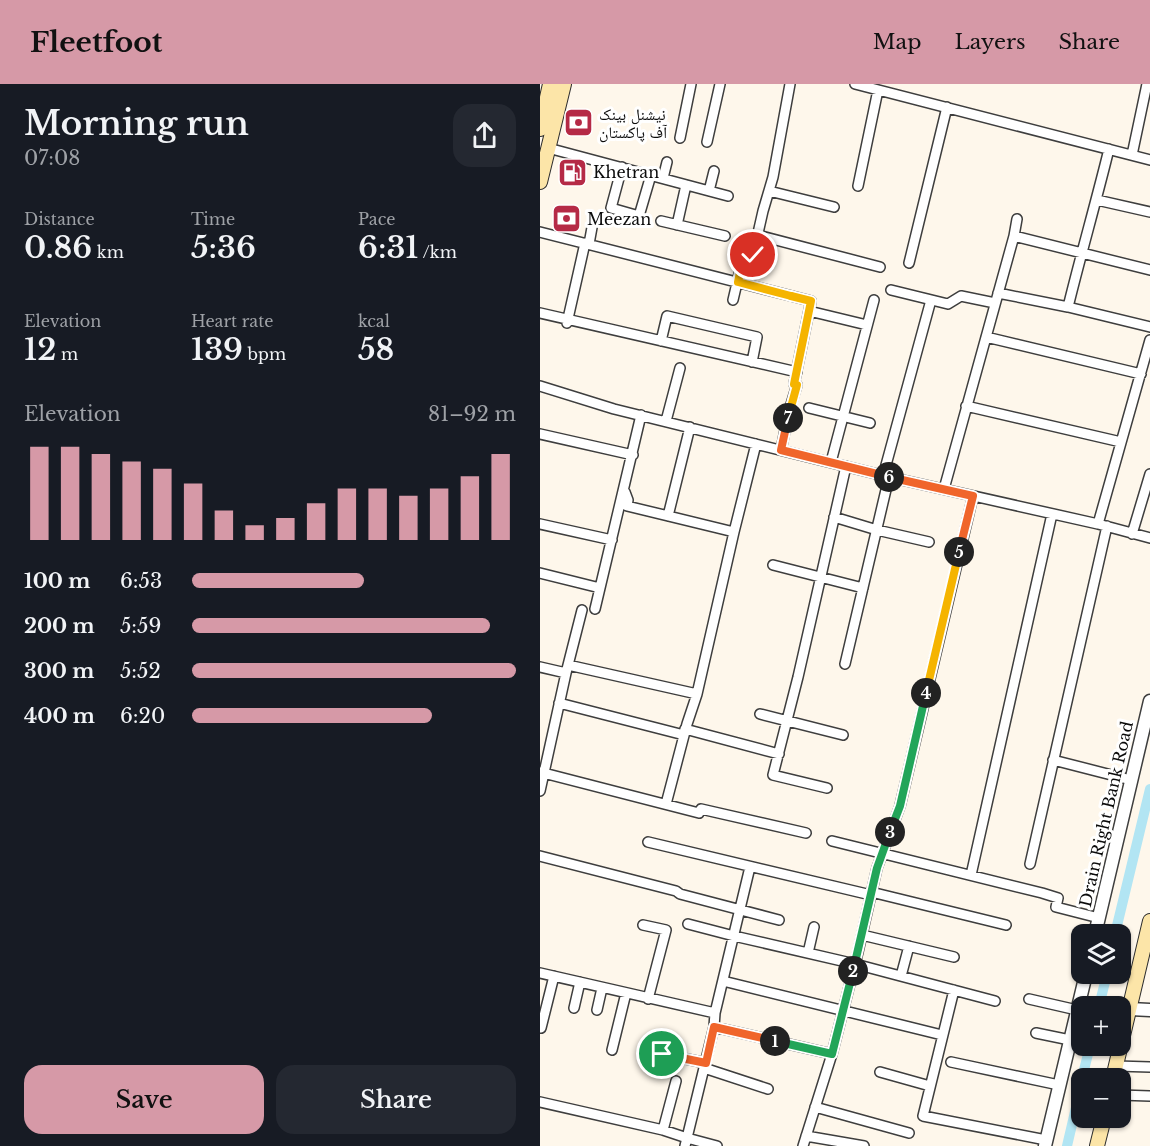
<!DOCTYPE html>
<meta charset="utf-8">
<style>
:root{--surface:#171b24;--page:#242831;--text:#f1f3f6;--muted:#9ea1a6;--accent:#d699a7}
body{margin:0;font-family:"Libre Baskerville","Noto Naskh Arabic",serif;background:var(--page);color:var(--text);height:100vh;display:flex;flex-direction:column;font-size:22px;white-space:nowrap}
*{box-sizing:border-box;margin:0}
p{font-size:20px;color:var(--muted)}
.icon{flex:none;width:33px;height:33px;fill:none;stroke:currentColor;stroke-width:2;stroke-linecap:round;stroke-linejoin:round}
.map{position:relative;flex:1;overflow:hidden}
.sheet{display:flex;flex-direction:column;background:var(--surface);width:540px}
.sheet>*{flex:none}
.controls{position:absolute;left:531px;top:840px;display:grid;gap:12px}
.controls a{display:grid;place-items:center;width:60px;height:60px;border-radius:12px;background:var(--surface);box-shadow:0 2px 4px #0004;font-size:30px}
.pin{position:absolute;display:grid;place-items:center;width:51px;height:51px;color:#fff;margin:-26px;border:3px solid #fff;border-radius:50%;box-shadow:0 2px 6px #0007}
.km{position:absolute;width:30px;height:30px;margin:-15px;border-radius:50%;background:#222;color:#fff;font-size:16px;line-height:30px;text-align:center}
.round{display:grid;place-items:center;flex:none;width:63px;height:63px;border-radius:18px;background:var(--page)}
.head{display:flex;align-items:center;justify-content:space-between;height:102px;padding:0 24px}
h1{font-size:33px;font-weight:600;line-height:45px}
.figures{display:grid;grid-template-columns:repeat(3,1fr);gap:9px;height:102px;padding:6px 24px}
.figures div{display:grid;align-content:center}
.figures b{font-size:30px;font-weight:600}
.figures small{font-size:16px;font-weight:400}
.figures p{font-size:16px}
.chart{height:168px;padding:12px 24px}
.chart p{display:flex;justify-content:space-between}
.chart svg{width:100%;height:108px;margin-top:6px;stroke:var(--accent);stroke-width:6}
.cta{display:flex;gap:12px;margin-top:auto;padding:12px 24px}
.cta a{flex:1;height:69px;border-radius:18px;background:var(--accent);color:#111;font-size:24px;font-weight:600;line-height:69px;text-align:center}
.cta a+a{background:var(--page);color:var(--text)}
ul{padding:0 24px;list-style:none;font-size:20px}
li{display:grid;grid-template-columns:96px 72px 1fr;align-items:center;height:45px}
li i{height:15px;border-radius:8px;background:var(--accent)}
header{display:flex;align-items:center;gap:36px;box-sizing:border-box;height:84px;padding:0 30px;background:var(--accent);color:#111}
header strong{font-size:28px}
nav{display:flex;gap:33px;margin-inline-start:auto;font-size:21px}
main{display:flex;flex:1;min-height:0}
.map>svg:first-child{display:block}
.lines{fill:none;stroke-linecap:round;stroke-linejoin:round}
.canal{stroke:#b2e5f3;stroke-width:10}
.minor-casing{stroke:#3e3e3e;stroke-width:12}
.tertiary-casing{stroke:#3e3e3e;stroke-width:15}
.secondary-casing{stroke:#2d2d2d;stroke-width:16}
.minor{stroke:#fff;stroke-width:9}
.tertiary{stroke:#fff;stroke-width:12}
.secondary{stroke:#fce5a8;stroke-width:14}
.split-1-casing{stroke:#fff;stroke-width:12}
.split-2-casing{stroke:#fff;stroke-width:12}
.split-3-casing{stroke:#fff;stroke-width:12}
.split-4-casing{stroke:#fff;stroke-width:12}
.split-5-casing{stroke:#fff;stroke-width:12}
.split-6-casing{stroke:#fff;stroke-width:12}
.split-7-casing{stroke:#fff;stroke-width:12}
.split-8-casing{stroke:#fff;stroke-width:12}
.split-9-casing{stroke:#fff;stroke-width:12}
.split-1{stroke:#f0652b;stroke-width:8}
.split-2{stroke:#22a559;stroke-width:8}
.split-3{stroke:#22a559;stroke-width:8}
.split-4{stroke:#22a559;stroke-width:8}
.split-5{stroke:#f5b400;stroke-width:8}
.split-6{stroke:#f0652b;stroke-width:8}
.split-7{stroke:#f0652b;stroke-width:8}
.split-8{stroke:#f5b400;stroke-width:8}
.split-9{stroke:#f5b400;stroke-width:8}
.labels{text-anchor:middle;stroke-width:6;stroke-linejoin:round;paint-order:stroke}
.poi-label{font-size:16px;fill:#0b0b0b;stroke:#fff;text-anchor:start}
.street-label{font-size:16px;fill:#0b0b0b;stroke:#fff}
</style>
<header>
<strong>Fleetfoot</strong>
<nav><a>Map</a><a>Layers</a><a>Share</a></nav>
</header>
<main>
<section class="sheet">
<div class="head"><div><h1>Morning run</h1><p>07:08</p></div><a class="round"><svg class="icon" aria-label="share" viewBox="0 0 24 24"><path d="M12 15V3M7 8l5-5 5 5M5 13v7h14v-7"/></svg></a></div>
<div class="figures">
<div><p>Distance</p><b>0.86<small> km</small></b></div>
<div><p>Time</p><b>5:36</b></div>
<div><p>Pace</p><b>6:31<small> /km</small></b></div>
</div>
<div class="figures">
<div><p>Elevation</p><b>12<small> m</small></b></div>
<div><p>Heart rate</p><b>139<small> bpm</small></b></div>
<div><p>kcal</p><b>58</b></div>
</div>
<div class="chart"><p><span>Elevation</span>81–92 m</p>
<svg viewBox="0 0 160 44" preserveAspectRatio="none"><path d="M5 44V6M15 44V6M25 44V9M35 44V12M45 44V15M55 44V21M65 44V32M75 44V38M85 44V35M95 44V29M105 44V23M115 44V23M125 44V26M135 44V23M145 44V18M155 44V9"/></svg>
</div>
<ul>
<li><b>100 m</b>6:53<i style="width:53%"></i></li>
<li><b>200 m</b>5:59<i style="width:92%"></i></li>
<li><b>300 m</b>5:52<i style="width:100%"></i></li>
<li><b>400 m</b>6:20<i style="width:74%"></i></li>
</ul>
<div class="cta"><a>Save</a><a>Share</a></div>
</section>
<div class="map">
<svg width="610" height="1062" viewBox="0 0 610 1062">
<rect width="100%" height="100%" fill="#fef7eb"/>
<g class="lines">
<path class="canal" d="M575 850 610 705
M559 922 567 890
M542 994 550 962
M527 1062 542 998"/>
<defs>
<path id="minor" d="M315 0 610 76
M140 54 151 0
M167 58 180 0
M8 64 188 112
M592 71 607 0
M82 83 71 124 99 132 111 91
M123 94 127 78
M318 102 338 6
M169 107 174 87
M229 107 294 123
M557 116 610 128
M121 137 185 152
M137 141 146 101
M0 148 271 217 254 300 257 301 249 327 241 366
M217 151 340 183
M474 152 477 135
M49 160 53 138
M213 171 223 127 233 93 250 0
M369 179 407 23
M351 206 408 220 421 212 455 219
M458 209 528 223 610 243
M193 216 204 169 223 174
M528 223C541 170 556 118 569 65
M269 227 327 241
M0 229 257 288
M27 239 45 159
M446 253 601 290
M121 257 127 232 217 253 212 278
M0 302 74 325 349 393 558 440 610 454
M426 322 581 358
M269 324 330 339
M126 337 140 284
M0 350 93 371
M291 378 334 216
M343 392 391 216
M404 405 474 152 610 186
M85 408 88 416 87 422 194 448
M128 432 150 343
M294 433 337 446 389 458
M0 440 72 456
M558 440 610 256
M592 450 610 390
M233 481 323 504
M0 489 60 504
M55 525 101 331
M305 580 349 393
M28 581 157 610
M0 583 26 589
M19 619 144 651
M220 630 303 651
M145 645 239 670
M513 676 591 696
M0 688 159 729 161 725 266 749
M287 704 233 691 258 593 306 382
M0 707 26 589 42 526
M126 720 147 640 157 610 194 448 216 360
M292 757 502 809 518 814 516 823 559 834
M108 758 331 811
M0 772 136 807 140 810 239 836
M490 780 567 442
M431 791 512 430
M331 808 466 841
M148 840 194 852 315 880 455 917
M103 841 126 846 108 915
M322 851 414 873
M268 869 274 843
M0 889 175 929
M361 892 369 862
M183 897 402 951
M414 906 383 1032 506 1056
M489 915 537 926
M34 924 40 898
M57 926 62 904
M174 943 292 970
M1 944 14 892
M496 949 530 956
M72 966 86 909
M122 970 166 979
M411 978 519 1001
M576 982 610 983
M164 984 228 1005
M340 988 390 1002
M580 1011 610 1012
M0 1018 123 1046 147 1054 177 1062
M275 1023 369 1049
M123 1046 136 997
M266 1052 324 1062
M145 1062 174 943 175 929 210 783
M263 1062 292 970 318 868 337 784 360 722 433 412"/>
<path id="tertiary" d="M555 850 610 617
M590 925 610 926
M505 1062 546 890"/>
<path id="secondary" d="M0 45 10 0
M0 98 24 0
M573 994 610 837
M557 1062 564 1034"/>
</defs>
<use href="#minor" class="minor-casing"/>
<use href="#tertiary" class="tertiary-casing"/>
<use href="#secondary" class="secondary-casing"/>
<use href="#minor" class="minor"/>
<use href="#tertiary" class="tertiary"/>
<use href="#secondary" class="secondary"/>
</g>
<g class="lines">
<defs>
<path id="split-1" d="M122 970 166 979 174 943 235 957"/>
<path id="split-2" d="M235 957 292 970 313 887"/>
<path id="split-3" d="M313 887 337 784 350 748"/>
<path id="split-4" d="M350 748 360 722 386 609"/>
<path id="split-5" d="M386 609 419 468"/>
<path id="split-6" d="M349 393 433 412 419 468"/>
<path id="split-7" d="M248 334 241 366 349 393"/>
<path id="split-8" d="M248 334 257 301 254 300 271 217 251 212"/>
<path id="split-9" d="M213 171 204 169 198 198 251 212"/>
</defs>
<use href="#split-1" class="split-1-casing"/>
<use href="#split-2" class="split-2-casing"/>
<use href="#split-3" class="split-3-casing"/>
<use href="#split-4" class="split-4-casing"/>
<use href="#split-5" class="split-5-casing"/>
<use href="#split-6" class="split-6-casing"/>
<use href="#split-7" class="split-7-casing"/>
<use href="#split-8" class="split-8-casing"/>
<use href="#split-9" class="split-9-casing"/>
<use href="#split-1" class="split-1"/>
<use href="#split-2" class="split-2"/>
<use href="#split-3" class="split-3"/>
<use href="#split-4" class="split-4"/>
<use href="#split-5" class="split-5"/>
<use href="#split-6" class="split-6"/>
<use href="#split-7" class="split-7"/>
<use href="#split-8" class="split-8"/>
<use href="#split-9" class="split-9"/>
</g>
<defs>
<symbol id="bank-square" viewBox="-11 -11 22 22"><rect x="-9" y="-9" width="18" height="18" rx="4" fill="#b52a46" stroke="#fff"/><path d="M-6-4H6V4H-6ZM0-2.3a2.3 2.3 0 1 0 0 4.6a2.3 2.3 0 1 0 0-4.6Z" fill="#fff"/></symbol>
<symbol id="fuel-square" viewBox="-11 -11 22 22"><rect x="-9" y="-9" width="18" height="18" rx="4" fill="#b52a46" stroke="#fff"/><path d="M-5.5-6h7V0h2V4h1.3V-2.5L3-4.5l.8-.8L6-3V5H2.5V1h-1V6h-7ZM-4.2-4.7v3.2H.2V-4.7Z" fill="#fff"/></symbol>
</defs>
<g fill-rule="evenodd">
<use href="#bank-square" x="22" y="22" width="33" height="33"/>
<use href="#fuel-square" x="16" y="72" width="33" height="33"/>
<use href="#bank-square" x="10" y="118" width="33" height="33"/>
</g>
<g class="labels">
<g class="poi-label">
<text x="59" y="36">نیشنل بینک<tspan x="59" dy="18">آف پاکستان</tspan></text>
<text x="53" y="94">Khetran</text>
<text x="47" y="141">Meezan</text>
</g>
<g class="street-label">
<text transform="translate(566 730) rotate(-77)" y="6">Drain Right Bank Road</text>
</g>
</g>
</svg>
<div class="controls">
<a><svg class="icon" aria-label="layers" viewBox="0 0 24 24"><path d="M12 4l9 5-9 5-9-5zM3 14l9 5 9-5"/></svg></a>
<a>+</a>
<a>−</a>
</div>
<div class="pin" style="left:122px;top:970px;background:#1e9e55"><svg class="icon" aria-label="arrive" viewBox="0 0 24 24"><path d="M6 21V4h12l-3 4 3 4H6"/></svg></div>
<div class="pin" style="left:213px;top:171px;background:#d93025"><svg class="icon" aria-label="check" viewBox="0 0 24 24"><path d="M5 12l5 5 9-10"/></svg></div>
<b class="km" style="left:235px;top:957px">1</b>
<b class="km" style="left:313px;top:887px">2</b>
<b class="km" style="left:350px;top:748px">3</b>
<b class="km" style="left:386px;top:609px">4</b>
<b class="km" style="left:419px;top:468px">5</b>
<b class="km" style="left:349px;top:393px">6</b>
<b class="km" style="left:248px;top:334px">7</b>
</div>
</main>
